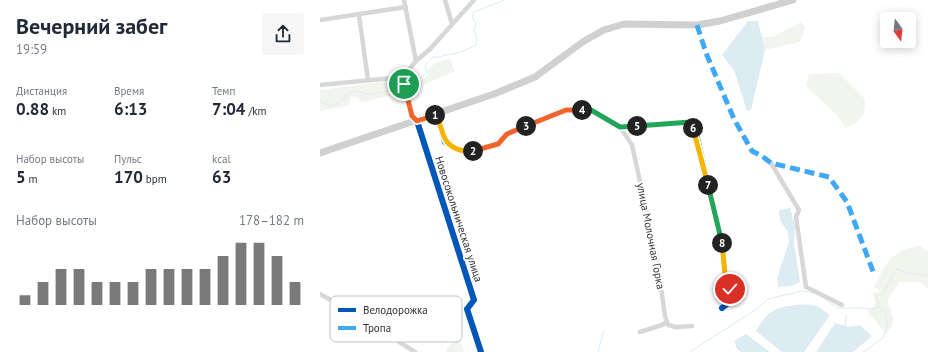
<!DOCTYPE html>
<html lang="ru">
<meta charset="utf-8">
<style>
:root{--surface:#fff;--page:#f6f6f7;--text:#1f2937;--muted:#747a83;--accent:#7a7a7a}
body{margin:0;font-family:"PT Sans",sans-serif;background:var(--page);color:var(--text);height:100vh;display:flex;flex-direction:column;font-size:15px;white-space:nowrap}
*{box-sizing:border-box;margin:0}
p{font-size:13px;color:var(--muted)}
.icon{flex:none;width:22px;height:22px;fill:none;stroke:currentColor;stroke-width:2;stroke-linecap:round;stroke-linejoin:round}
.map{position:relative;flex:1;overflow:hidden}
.details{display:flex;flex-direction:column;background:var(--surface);width:320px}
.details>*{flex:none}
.needle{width:26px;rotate:165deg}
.controls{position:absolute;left:560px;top:12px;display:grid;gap:8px}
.controls a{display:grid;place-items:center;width:36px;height:36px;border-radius:4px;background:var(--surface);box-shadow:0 2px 10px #0003;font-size:20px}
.pin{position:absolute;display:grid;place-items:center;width:34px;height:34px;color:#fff;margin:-17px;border:2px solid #fff;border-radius:50%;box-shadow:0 1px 4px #0007}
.km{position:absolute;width:20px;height:20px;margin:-10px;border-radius:50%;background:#222;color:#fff;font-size:11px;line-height:20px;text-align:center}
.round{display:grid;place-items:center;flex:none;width:42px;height:42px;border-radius:4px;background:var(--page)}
.summary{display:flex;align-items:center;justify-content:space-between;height:68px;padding:0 16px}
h1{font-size:22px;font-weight:600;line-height:30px}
.stats{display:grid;grid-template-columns:repeat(3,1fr);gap:6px;height:68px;padding:4px 16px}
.stats div{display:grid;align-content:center}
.stats b{font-size:17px;font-weight:600}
.stats small{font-size:11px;font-weight:400}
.stats p{font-size:11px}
.chart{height:112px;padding:8px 16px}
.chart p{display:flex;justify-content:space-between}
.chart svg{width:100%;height:72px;margin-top:4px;stroke:var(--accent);stroke-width:6}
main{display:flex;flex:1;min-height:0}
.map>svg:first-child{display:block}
.green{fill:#f1f5ed}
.water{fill:#ddebf3}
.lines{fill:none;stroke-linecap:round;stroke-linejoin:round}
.stream{stroke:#ddebf3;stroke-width:1}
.minor{stroke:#d7d7d7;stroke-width:4.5}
.secondary{stroke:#d0d0d0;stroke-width:7}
.quiet{stroke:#3fa9f5;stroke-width:5;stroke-dasharray:10 5;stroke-linecap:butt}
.cycleway-casing{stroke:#fff;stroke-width:8}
.cycleway{stroke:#0057b8;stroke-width:6}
.split-1-casing{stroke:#fff;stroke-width:8}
.split-2-casing{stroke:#fff;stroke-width:8}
.split-3-casing{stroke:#fff;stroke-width:8}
.split-4-casing{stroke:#fff;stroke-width:8}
.split-5-casing{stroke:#fff;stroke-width:8}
.split-6-casing{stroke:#fff;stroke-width:8}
.split-7-casing{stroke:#fff;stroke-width:8}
.split-8-casing{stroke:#fff;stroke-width:8}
.split-9-casing{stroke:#fff;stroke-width:8}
.split-1{stroke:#f0652b;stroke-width:5}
.split-2{stroke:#f5b400;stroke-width:5}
.split-3{stroke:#f0652b;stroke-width:5}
.split-4{stroke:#f0652b;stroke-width:5}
.split-5{stroke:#22a559;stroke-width:5}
.split-6{stroke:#22a559;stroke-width:5}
.split-7{stroke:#f5b400;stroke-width:5}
.split-8{stroke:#22a559;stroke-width:5}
.split-9{stroke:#f5b400;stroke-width:5}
.labels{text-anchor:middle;stroke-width:4;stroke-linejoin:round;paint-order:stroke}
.street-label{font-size:11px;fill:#333;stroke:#fff}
.key{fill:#fff;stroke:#c2c2c2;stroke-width:1}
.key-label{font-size:11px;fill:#333}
</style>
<main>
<section class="details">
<div class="summary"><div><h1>Вечерний забег</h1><p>19:59</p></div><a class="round"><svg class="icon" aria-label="share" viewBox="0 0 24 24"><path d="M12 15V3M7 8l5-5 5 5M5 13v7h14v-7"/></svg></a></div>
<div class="stats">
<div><p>Дистанция</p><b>0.88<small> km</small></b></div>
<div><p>Время</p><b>6:13</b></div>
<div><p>Темп</p><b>7:04<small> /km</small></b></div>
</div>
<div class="stats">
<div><p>Набор высоты</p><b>5<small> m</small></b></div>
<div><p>Пульс</p><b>170<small> bpm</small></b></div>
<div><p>kcal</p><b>63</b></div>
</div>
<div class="chart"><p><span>Набор высоты</span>178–182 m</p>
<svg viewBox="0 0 160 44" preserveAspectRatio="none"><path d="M5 44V38M15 44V30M25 44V22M35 44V22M45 44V30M55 44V30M65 44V30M75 44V22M85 44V22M95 44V22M105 44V22M115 44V14M125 44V6M135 44V6M145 44V14M155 44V30"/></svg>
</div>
</section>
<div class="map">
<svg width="608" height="352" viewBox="0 0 608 352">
<rect width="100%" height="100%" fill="#fff"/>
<path class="green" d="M481 22 485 28 480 42 445 50 442 37H453Z
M130 59 135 71 92 90 94 85 108 75V70L116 62Z
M519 73 545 99C545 117 542 120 526 128L517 115 486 86 489 74Z
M76 80 82 82 83 93 42 102 37 97 31 96 29 105 0 111V90Z
M600 246 608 251V289L600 282H579L567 301C573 316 577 321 566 334L547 311 554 307 555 302 553 293 561 291 554 287C566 263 571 250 600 246Z
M138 334 144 352H127L126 350Z"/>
<path class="water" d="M428 21H438L445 50 431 110 427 111 414 70 402 55Z
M470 208 475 226 474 244 480 282 471 286 458 287 457 278 469 242 468 232 460 221 459 210Z
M486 304 499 307 510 315 484 352H462L436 331C450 306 459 307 486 304Z
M515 323 529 327 540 325 552 336 533 352H496Z
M426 334 450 352H421L417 349 414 341Z"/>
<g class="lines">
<path class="stream" d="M87 86C93 84 103 77 107 72L105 65 113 57C119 58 121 56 126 55 138 54 145 50 156 45L157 38 154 29 156 24 152 17 154 12 185 0
M0 101C18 113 19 98 32 92 38 90 44 94 50 94 61 93 73 90 84 87
M504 298C519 311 521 308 540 308 548 308 552 310 559 307
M525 326 526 315
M278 352 284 330
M370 352 435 310 448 299 482 291 494 293
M543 352 563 338 567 327 566 314 559 307 557 297 563 292 577 269 592 274 608 275"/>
<path class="minor" d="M84 0 96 61
M125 0 132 24
M39 15 48 80
M0 20 86 7
M83 77 92 116 97 121 154 300 147 309 161 352
M0 85 83 77 96 61 110 49 154 0
M116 115 125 142 136 149 149 152 178 144 187 134 246 110H271L300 127 371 122 376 134 402 244 405 274 410 289 408 303 402 308
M300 127 312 145 337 259 345 316 348 325 356 327 372 326
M451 163 479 210 476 217 486 287 522 305
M0 294 29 310 95 352
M320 332 342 325 347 322"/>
<path class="secondary" d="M0 153 174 94 215 77 264 41 284 30 304 24 377 25 400 21 473 0"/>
<path class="quiet" d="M377 25 386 53 414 119 432 151 442 156 451 163 509 177 527 202 554 274"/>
<defs>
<path id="cycleway" d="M83 77 92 116 97 121 154 300 147 309 161 352
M116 115 125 142 136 149 149 152 178 144 187 134 246 110H271L300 127 371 122 376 134 402 244 405 274 410 289 408 303 402 308"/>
</defs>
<use href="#cycleway" class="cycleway-casing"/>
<use href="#cycleway" class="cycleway"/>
</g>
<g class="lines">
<defs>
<path id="split-1" d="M84 84 92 116 97 121 115 115"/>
<path id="split-2" d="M115 115C125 128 119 144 140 150 145 151 148 152 153 151"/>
<path id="split-3" d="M153 151 178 144 187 134 206 126"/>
<path id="split-4" d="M206 126 246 110H262"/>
<path id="split-5" d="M262 110H271L300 127 317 126"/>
<path id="split-6" d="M317 126 371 122 373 128"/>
<path id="split-7" d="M373 128 388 185"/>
<path id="split-8" d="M388 185 402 243"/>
<path id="split-9" d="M402 243 405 274 410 289"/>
</defs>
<use href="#split-1" class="split-1-casing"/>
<use href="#split-2" class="split-2-casing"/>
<use href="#split-3" class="split-3-casing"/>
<use href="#split-4" class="split-4-casing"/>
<use href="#split-5" class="split-5-casing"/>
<use href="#split-6" class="split-6-casing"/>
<use href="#split-7" class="split-7-casing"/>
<use href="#split-8" class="split-8-casing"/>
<use href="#split-9" class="split-9-casing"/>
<use href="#split-1" class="split-1"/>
<use href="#split-2" class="split-2"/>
<use href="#split-3" class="split-3"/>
<use href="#split-4" class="split-4"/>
<use href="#split-5" class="split-5"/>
<use href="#split-6" class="split-6"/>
<use href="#split-7" class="split-7"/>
<use href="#split-8" class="split-8"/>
<use href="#split-9" class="split-9"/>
</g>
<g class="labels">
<g class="street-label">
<text transform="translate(139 219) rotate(72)" y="4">Новосокольническая улица</text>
<text transform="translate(331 236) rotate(79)" y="4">улица Молочная Горка</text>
</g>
</g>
<rect x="10" y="296" width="132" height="46" rx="6" class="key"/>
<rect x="18" y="308" width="18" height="4" fill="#0057b8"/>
<rect x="18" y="326" width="18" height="4" fill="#3fa9f5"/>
<g class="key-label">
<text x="43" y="314">Велодорожка</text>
<text x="43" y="332">Тропа</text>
</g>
</svg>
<div class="controls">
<a><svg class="needle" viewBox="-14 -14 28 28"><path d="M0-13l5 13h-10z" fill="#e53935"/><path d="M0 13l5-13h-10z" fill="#747a83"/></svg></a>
</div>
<div class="pin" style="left:84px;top:84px;background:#1e9e55"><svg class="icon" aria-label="arrive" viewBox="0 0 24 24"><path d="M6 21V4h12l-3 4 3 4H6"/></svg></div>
<div class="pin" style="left:410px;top:289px;background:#d93025"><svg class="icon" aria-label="check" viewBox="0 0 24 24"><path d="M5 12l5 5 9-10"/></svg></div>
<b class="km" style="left:115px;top:115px">1</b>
<b class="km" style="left:153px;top:151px">2</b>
<b class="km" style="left:206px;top:126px">3</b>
<b class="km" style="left:262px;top:110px">4</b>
<b class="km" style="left:317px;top:126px">5</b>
<b class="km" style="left:373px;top:128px">6</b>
<b class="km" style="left:388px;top:185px">7</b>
<b class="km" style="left:402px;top:243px">8</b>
</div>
</main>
